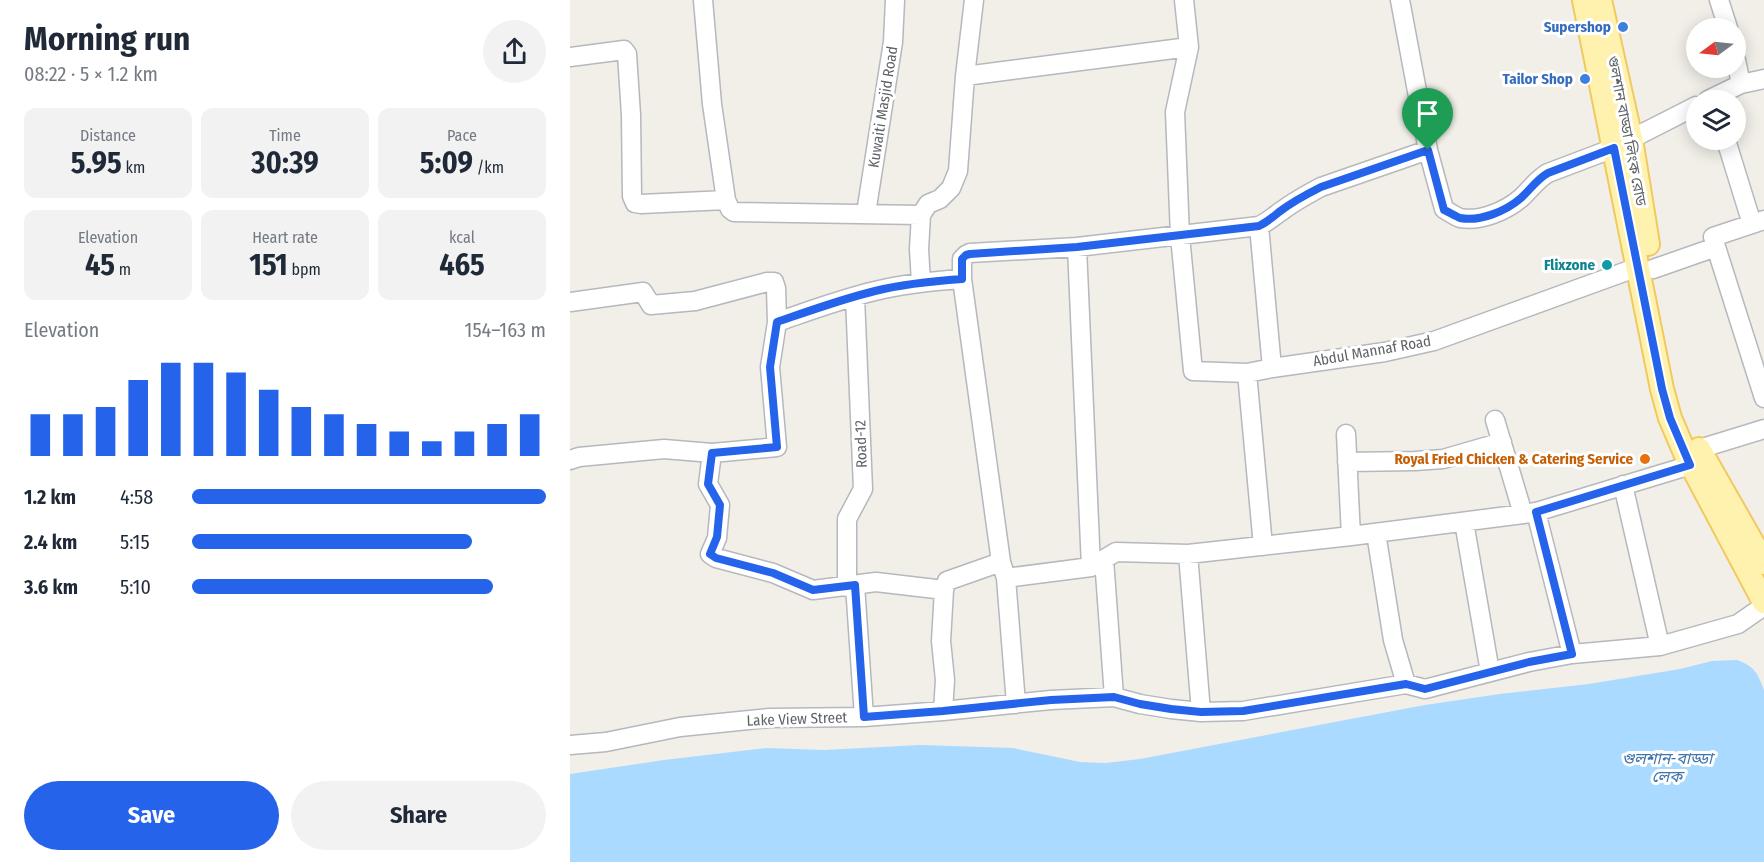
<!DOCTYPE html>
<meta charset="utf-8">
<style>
:root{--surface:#fff;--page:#f2f2f3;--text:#1f2937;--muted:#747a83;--accent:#2563eb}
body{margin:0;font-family:"Fira Sans Condensed","Noto Sans Bengali",sans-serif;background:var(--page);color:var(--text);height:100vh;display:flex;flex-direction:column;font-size:22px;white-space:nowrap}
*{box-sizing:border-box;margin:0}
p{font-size:20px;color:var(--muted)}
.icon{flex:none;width:33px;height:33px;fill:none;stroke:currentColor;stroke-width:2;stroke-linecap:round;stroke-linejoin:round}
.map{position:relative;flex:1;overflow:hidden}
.sheet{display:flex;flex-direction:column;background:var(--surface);width:570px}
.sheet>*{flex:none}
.needle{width:39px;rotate:255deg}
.buttons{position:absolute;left:1116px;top:18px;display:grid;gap:12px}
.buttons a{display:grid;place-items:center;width:60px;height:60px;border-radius:50%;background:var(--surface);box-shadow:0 3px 15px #0003;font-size:30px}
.pin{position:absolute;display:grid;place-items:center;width:51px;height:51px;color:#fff;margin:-62px -26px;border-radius:50% 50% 50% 0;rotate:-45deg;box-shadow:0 0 6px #0007}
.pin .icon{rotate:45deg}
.round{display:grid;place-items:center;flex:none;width:63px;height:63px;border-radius:32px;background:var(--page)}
.summary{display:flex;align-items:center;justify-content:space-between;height:102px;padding:0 24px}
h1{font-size:33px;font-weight:700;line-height:45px}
.metrics{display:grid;grid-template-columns:repeat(3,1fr);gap:9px;height:102px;padding:6px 24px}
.metrics div{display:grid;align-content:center;border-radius:12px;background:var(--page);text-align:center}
.metrics b{font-size:30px;font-weight:700}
.metrics small{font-size:16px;font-weight:400}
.metrics p{font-size:16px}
.chart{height:168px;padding:12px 24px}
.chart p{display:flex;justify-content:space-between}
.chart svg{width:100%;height:108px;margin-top:6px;stroke:var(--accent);stroke-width:6}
.primary-button{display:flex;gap:12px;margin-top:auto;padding:12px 24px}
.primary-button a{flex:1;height:69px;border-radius:36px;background:var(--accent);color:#fff;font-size:24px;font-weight:700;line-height:69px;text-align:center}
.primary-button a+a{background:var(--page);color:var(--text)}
ul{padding:0 24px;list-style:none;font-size:20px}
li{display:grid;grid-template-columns:96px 72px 1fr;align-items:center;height:45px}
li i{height:15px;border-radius:8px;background:var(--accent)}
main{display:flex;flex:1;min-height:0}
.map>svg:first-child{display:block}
.water{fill:#aadaff}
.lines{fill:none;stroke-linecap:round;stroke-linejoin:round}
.minor-casing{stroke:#b5b8bc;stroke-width:21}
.major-casing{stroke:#f2c960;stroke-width:26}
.minor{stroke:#fff;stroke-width:18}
.major{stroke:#fff2af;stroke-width:22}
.route-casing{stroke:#fff;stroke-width:12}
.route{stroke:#2563eb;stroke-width:8}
.shop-dot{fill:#3f7fe0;stroke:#fff;stroke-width:2}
.culture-dot{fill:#0f9aa8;stroke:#fff;stroke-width:2}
.food-dot{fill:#e8710a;stroke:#fff;stroke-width:2}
.labels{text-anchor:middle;stroke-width:6;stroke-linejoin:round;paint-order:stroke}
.shop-label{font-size:15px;font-weight:bold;fill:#366cbe;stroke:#fff;text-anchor:end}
.street-label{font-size:15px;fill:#5f6368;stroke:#fff}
.culture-label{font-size:15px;font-weight:bold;fill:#0d838f;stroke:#fff;text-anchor:end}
.food-label{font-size:15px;font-weight:bold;fill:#c56008;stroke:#fff;text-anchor:end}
.water-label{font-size:16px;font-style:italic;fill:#4174aa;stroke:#fff}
</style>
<main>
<section class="sheet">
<div class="summary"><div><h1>Morning run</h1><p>08:22 · 5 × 1.2 km</p></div><a class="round"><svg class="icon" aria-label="share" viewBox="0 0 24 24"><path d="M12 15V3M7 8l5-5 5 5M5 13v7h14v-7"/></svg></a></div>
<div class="metrics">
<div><p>Distance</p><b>5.95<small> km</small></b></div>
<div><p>Time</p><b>30:39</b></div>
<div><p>Pace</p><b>5:09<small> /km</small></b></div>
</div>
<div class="metrics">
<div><p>Elevation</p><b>45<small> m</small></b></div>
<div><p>Heart rate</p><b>151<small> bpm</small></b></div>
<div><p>kcal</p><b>465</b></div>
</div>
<div class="chart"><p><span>Elevation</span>154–163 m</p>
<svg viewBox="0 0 160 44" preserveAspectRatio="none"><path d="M5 44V27M15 44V27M25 44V24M35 44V13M45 44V6M55 44V6M65 44V10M75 44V17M85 44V24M95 44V27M105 44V31M115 44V34M125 44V38M135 44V34M145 44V31M155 44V27"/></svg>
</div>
<ul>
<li><b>1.2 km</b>4:58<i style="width:100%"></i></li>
<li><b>2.4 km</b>5:15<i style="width:79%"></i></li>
<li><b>3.6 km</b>5:10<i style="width:85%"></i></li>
</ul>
<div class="primary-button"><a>Save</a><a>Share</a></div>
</section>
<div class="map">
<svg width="1194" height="862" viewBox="0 0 1194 862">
<rect width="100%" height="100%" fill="#f1efe8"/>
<path class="water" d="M1167 660C1185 667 1187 672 1194 690V862H0V774L94 760 197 748 254 750 350 745 443 748 510 762 536 763 570 759 855 705 930 694 1019 684 1110 669 1142 661Z"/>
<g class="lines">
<defs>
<path id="minor" d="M133 0 142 104 156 200 160 209 164 212 351 215
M614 0 619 47 605 112 610 236 623 371 677 373 702 368
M830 0 858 150 874 209C879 212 885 216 890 218 910 222 936 211 951 198 960 190 967 179 978 173L1044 148
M1149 0 1158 28
M0 57 54 50 57 54 61 115 62 196 65 203 71 204 156 200
M395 76 619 47
M1171 84 1194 79
M1138 100 1171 84 1166 60
M1061 139 1126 106
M1156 140 1182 224
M296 213 323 42 325 0
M689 226 702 368 815 352 864 341 1068 267
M507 247 521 567
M1146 247 1194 398
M1083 269 1146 247 1143 237 1194 220
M351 282 349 249 351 215 358 204 370 199 381 188 388 171 395 76 404 0
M0 302 73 292 81 305 125 301 197 282H204L206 288 207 322 200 367 207 447 142 453
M207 322C239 311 271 299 305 291 333 284 363 281 392 279
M677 373 693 546
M925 420 953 514
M776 434 781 536
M1116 453 1194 429
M0 460 9 457 94 449 142 453 138 484 150 505 147 538 140 554 146 558 203 573 243 590 306 582 374 590 377 581 431 562 436 578 521 567 546 552 618 554 781 536 953 514 966 512 1121 465
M777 462 845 461 873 459 932 442
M1053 485 1090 646
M966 512 1002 654
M894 522 920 672
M806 533 823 640 836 684
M618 554 631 712
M534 559 544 697
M431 562 392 279V259L396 255 400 253 507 247 689 226C698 222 705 215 713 210 725 201 738 194 751 187L858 150
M436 578 446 704
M285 585 294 717
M277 587V519L293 489 285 297
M373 711 375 680 371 641 374 590
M0 745 36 742 110 727 199 718 294 717 373 711 481 700 544 697 570 704 601 709 631 712 673 711 836 684 855 689 959 662 1002 654 1090 646 1168 624 1194 606"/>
<path id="major" d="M1014 0 1092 389 1100 418 1115 453 1194 602
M1030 0 1061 139 1078 244
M1129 449 1194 563"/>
</defs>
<use href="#minor" class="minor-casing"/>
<use href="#major" class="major-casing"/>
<use href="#minor" class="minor"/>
<use href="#major" class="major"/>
</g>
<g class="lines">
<defs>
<path id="route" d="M1044 148 1092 389 1100 418 1120 465 966 512 1002 654 959 662 855 689 836 684 673 711 631 712 601 709 570 704 544 697 481 700 373 711 294 717 285 585 243 590 203 573 146 558 140 554 147 537 150 505 138 484 142 453 207 447 200 367 207 322C239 311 272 299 305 291 333 284 363 281 392 279V259L396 255 400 254 507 247 689 226C697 222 702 218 709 212 722 202 737 194 751 187L858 150 874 210C879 212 885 216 890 218 910 222 936 211 951 198 960 190 967 179 978 173Z"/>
</defs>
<use href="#route" class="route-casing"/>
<use href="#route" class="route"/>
</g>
<g class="shop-dot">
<circle cx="1053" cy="27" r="6"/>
<circle cx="1015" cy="79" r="6"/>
</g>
<circle class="culture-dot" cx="1037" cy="265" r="6"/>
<circle class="food-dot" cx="1075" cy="459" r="6"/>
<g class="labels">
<g class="shop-label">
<text x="1041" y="32">Supershop</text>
<text x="1003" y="84">Tailor Shop</text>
</g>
<g class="street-label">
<text transform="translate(313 107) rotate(-81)" y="5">Kuwaiti Masjid Road</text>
<text transform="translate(1057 131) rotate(79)" y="5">গুলশান বাড্ডা লিংক রোড</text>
<text transform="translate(802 351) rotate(-10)" y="5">Abdul Mannaf Road</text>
<text transform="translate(291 444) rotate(-92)" y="5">Road-12</text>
<text transform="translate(227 719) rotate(-2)" y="5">Lake View Street</text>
</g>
<g class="culture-label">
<text x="1025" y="270">Flixzone</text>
</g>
<g class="food-label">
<text x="1063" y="464">Royal Fried Chicken &amp; Catering Service</text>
</g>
<g class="water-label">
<text x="1097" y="764">গুলশান-বাড্ডা<tspan x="1097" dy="18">লেক</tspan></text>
</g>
</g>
</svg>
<div class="buttons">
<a><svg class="needle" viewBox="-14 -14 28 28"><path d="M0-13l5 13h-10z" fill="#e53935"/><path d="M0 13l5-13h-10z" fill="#747a83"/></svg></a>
<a><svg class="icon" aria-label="layers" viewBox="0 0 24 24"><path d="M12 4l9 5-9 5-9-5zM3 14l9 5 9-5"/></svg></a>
</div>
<div class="pin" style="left:858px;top:150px;background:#1e9e55"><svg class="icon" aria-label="arrive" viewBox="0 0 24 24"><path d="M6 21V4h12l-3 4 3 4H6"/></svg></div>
</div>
</main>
